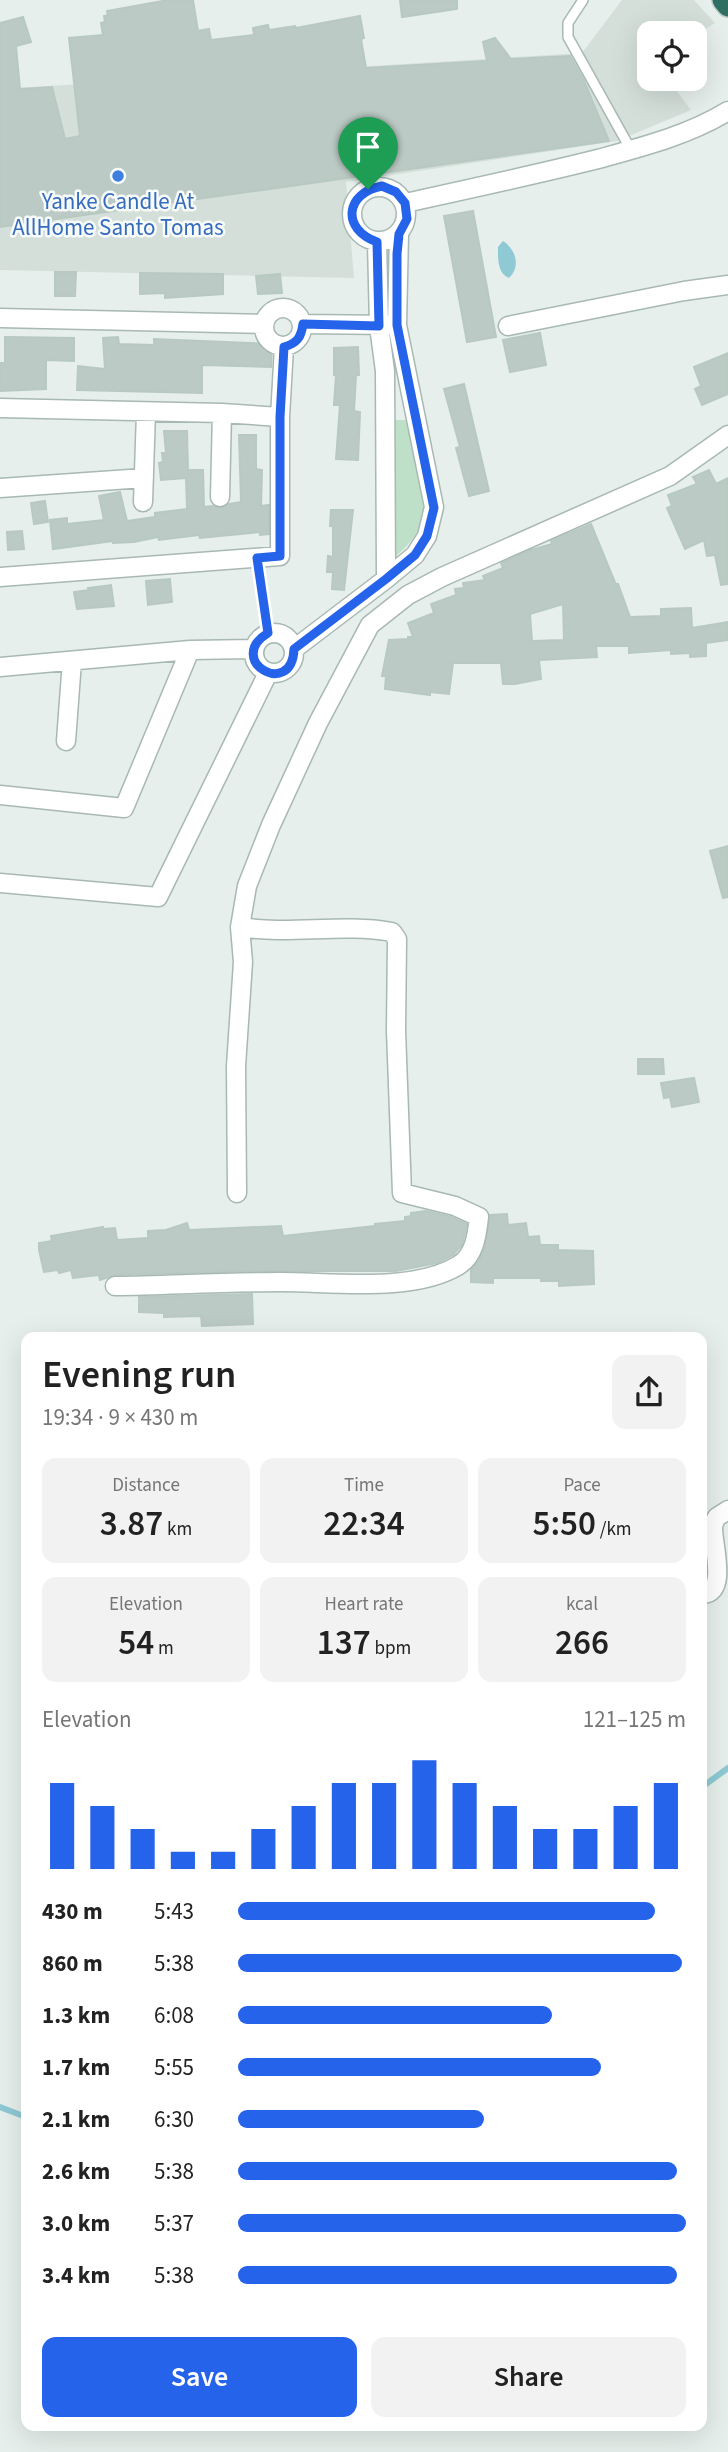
<!DOCTYPE html>
<meta charset="utf-8">
<style>
:root{--surface:#fff;--page:#f2f2f2;--text:#222;--muted:#767676;--accent:#2563eb}
body{margin:0;font-family:"Source Sans 3",sans-serif;background:var(--page);color:var(--text);height:100vh;display:flex;flex-direction:column;font-size:26px;white-space:nowrap}
*{box-sizing:border-box;margin:0}
p{font-size:23px;color:var(--muted)}
.icon{flex:none;width:38px;height:38px;fill:none;stroke:currentColor;stroke-width:2;stroke-linecap:round;stroke-linejoin:round}
.map{position:relative;flex:1;overflow:hidden}
.panel{position:absolute;left:21px;top:1332px;width:686px;height:1099px;display:flex;flex-direction:column;background:var(--surface);border-radius:14px;box-shadow:0 7px 28px #0002}
.panel>*{flex:none}
.tools{position:absolute;left:637px;top:21px;display:grid;gap:14px}
.tools a{display:grid;place-items:center;width:70px;height:70px;border-radius:14px;background:var(--surface);box-shadow:0 7px 28px #0002;font-size:35px}
.pin{position:absolute;display:grid;place-items:center;width:60px;height:60px;color:#fff;margin:-72px -30px;border-radius:50% 50% 50% 0;rotate:-45deg;box-shadow:0 0 7px #0007}
.pin .icon{rotate:45deg}
.round{display:grid;place-items:center;flex:none;width:74px;height:74px;border-radius:14px;background:var(--page)}
.headline{display:flex;align-items:center;justify-content:space-between;height:119px;padding:0 21px}
h1{font-size:38px;font-weight:600;line-height:52px}
.metrics{display:grid;grid-template-columns:repeat(3,1fr);gap:10px;height:119px;padding:7px 21px}
.metrics div{display:grid;align-content:center;border-radius:14px;background:var(--page);text-align:center}
.metrics b{font-size:35px;font-weight:600}
.metrics small{font-size:19px;font-weight:400}
.metrics p{font-size:19px}
.chart{height:196px;padding:14px 21px}
.chart p{display:flex;justify-content:space-between}
.chart svg{width:100%;height:126px;margin-top:7px;stroke:var(--accent);stroke-width:6}
.cta{display:flex;gap:14px;margin-top:auto;padding:14px 21px}
.cta a{flex:1;height:80px;border-radius:14px;background:var(--accent);color:#fff;font-size:28px;font-weight:600;line-height:80px;text-align:center}
.cta a+a{background:var(--page);color:var(--text)}
ul{padding:0 21px;list-style:none;font-size:23px}
li{display:grid;grid-template-columns:112px 84px 1fr;align-items:center;height:52px}
li i{height:18px;border-radius:9px;background:var(--accent)}
.map>svg:first-child{display:block}
.built{fill:#d4dfda}
.green{fill:#bfe0c8}
.water{fill:#8ec9d4}
.lines{fill:none;stroke-linecap:round;stroke-linejoin:round}
.stream{stroke:#8ec9d4;stroke-width:6}
.building{fill:#bbcac4;stroke:#b8c9c2;stroke-width:2;fill-rule:evenodd}
.lane-casing{stroke:#a8b8b2;stroke-width:12}
.street-casing{stroke:#a8b8b2;stroke-width:21}
.highway-casing{stroke:#c2cac8;stroke-width:24}
.path{stroke:#86b3a5;stroke-width:3.5;stroke-dasharray:3.5 5;stroke-linecap:butt}
.lane{stroke:#fff;stroke-width:9}
.street{stroke:#fff;stroke-width:18}
.highway{stroke:#2f6f62;stroke-width:21}
.route-casing{stroke:#fff;stroke-width:14}
.route{stroke:#2563eb;stroke-width:9}
.shop-dot{fill:#3f7fe0;stroke:#f7fbf9;stroke-width:2.5}
.labels{text-anchor:middle;stroke-width:5;stroke-linejoin:round;paint-order:stroke}
.shop-label{font-size:23px;fill:#366cbe;stroke:#f7fbf9}
</style>
<div class="map">
<svg width="728" height="2452" viewBox="0 0 728 2452">
<rect width="100%" height="100%" fill="#e6efeb"/>
<path class="built" d="M622 0H694L715 23 695 36V33H649V79H668L691 110 617 141 346 182 354 278 0 270V89L582 53Z"/>
<path class="green" d="M394 420H412C416 438 430 492 428 506 424 525 411 544 396 556L390 554Z"/>
<path class="water" d="M503 241C516 249 521 267 509 278 497 273 498 258 498 247Z"/>
<g class="lines">
<path class="stream" d="M702 1787 728 1768
M0 2107 26 2117"/>
</g>
<path class="building" d="M168 0H193L198 31 209 29 211 40 254 35 253 28 268 25 269 30 295 26 296 28 360 16 364 38 361 39 366 68 487 61 483 42 495 38 511 59 570 56 584 81 609 141 0 227V23L23 17 31 42 16 46 20 89 52 87 65 139 80 136 69 38 103 35 101 23 105 22 104 16 108 15 107 11Z
M400 0H457V9L402 17Z
M473 211 496 337 467 342 444 216Z
M55 272H76L75 296H55Z
M140 273 223 274V294L165 298V293L140 294Z
M280 274 282 293 258 294 256 276Z
M540 333 546 365 510 372 503 340Z
M5 337 74 338V361L46 360V389L0 391V363H5Z
M118 337 119 344 154 345V339L272 344 271 367 202 365V393L77 390 78 366 105 369 103 338Z
M358 347 359 375H356L354 411 360 412 358 460 336 459 340 405H334L336 375H334V348Z
M728 353V394L702 405 695 389 701 386 694 367Z
M464 384 489 491 469 496 456 448 460 447 444 389Z
M164 431H187L188 470H203L204 507 213 506 219 508 229 504 241 502 239 435H256V469L262 470 261 506 269 505V534L260 535V532L200 538 199 535 159 540 158 537 134 542 113 543V541L53 549 50 520 67 518V524L104 520 99 496 120 492 127 521 155 517V513L187 509 186 478 161 480 159 463 163 462 162 453H166Z
M709 470 716 484 728 478V584L721 585 715 555 707 556 704 540 685 549 667 508 672 506 668 495 697 484 693 477Z
M45 501 48 522 34 524 31 503Z
M331 510H353L344 590 332 589 333 572H327L328 556 333 557V526H330Z
M591 524 616 585 618 584 630 617 661 616V609L691 608 692 628 728 622V640L706 643V656L690 657V653L671 654V650L629 653V646H596L597 657 539 660 541 679 515 684H503L501 663H453L449 694 430 692V695L385 689 386 676H382L389 640 408 639V637H413L408 623 434 613 431 604 456 595 455 589 464 588 463 583 485 580 483 576 503 568 501 563 531 550 552 544 551 541ZM563 604 564 640 532 641 530 614Z
M22 531 24 549 8 550 7 532Z
M170 579 172 602 148 605 146 581Z
M111 585 114 606 77 609 74 592 89 590 88 588Z
M728 846V897L723 898 710 851Z
M638 1059H663L664 1074H638Z
M694 1078 699 1102 672 1107 670 1097 664 1098 661 1083Z
M426 1211 451 1217 467 1224 462 1245 453 1255 437 1263 396 1271H260L115 1275 100 1280 99 1275 73 1278 71 1270 59 1273 58 1270 44 1272 39 1250V1243L52 1241 51 1236 103 1227V1229L115 1228 117 1240 148 1238V1231L166 1230 187 1223 189 1230 281 1226 283 1236 375 1226V1224L405 1221V1217L411 1216V1213Z
M507 1214 508 1225 526 1223 528 1237 539 1236 540 1245H558V1250L593 1251 594 1284 559 1286V1281H541V1278H493V1283L471 1282V1270L479 1261 485 1247 490 1215Z
M252 1294 253 1324 202 1326 201 1316 164 1317V1313L139 1312V1297Z"/>
<g class="lines">
<defs>
<path id="lane" d="M583 0 568 23V37L631 150"/>
<path id="street" d="M352 214a27 27 0 1 1 54 0a27 27 0 1 1-54 0Z
M405 203C469 189 534 175 598 159 642 147 689 135 728 111
M377 242 379 326 385 371 386 579
M264 327a19 19 0 1 1 38 0a19 19 0 1 1-38 0Z
M0 318 264 324
M303 324 391 325
M508 326 684 291 728 285
M0 408 222 413 280 417
M0 488 144 478
M220 497 222 413
M143 502 146 412
M0 577 280 556V417L284 347
M254 653a20 20 0 1 1 40 0a20 20 0 1 1-40 0Z
M294 649 386 579 415 555 427 536 434 507 397 325 399 234
M0 667 190 650 253 649
M66 741 72 661
M0 795 124 808 190 650
M0 883 158 897 268 673
M237 1193 236 1066 243 962 240 927
M115 1286C171 1285 226 1282 281 1282 334 1282 414 1293 459 1265 475 1255 477 1234 479 1217L455 1206 402 1193 396 1031 397 939 392 932C342 923 291 935 240 927L247 886 271 825 318 723 370 625 408 595 442 577 670 476 728 435
M702 1594C728 1594 713 1546 713 1528 713 1523 715 1521 717 1517L728 1510"/>
<path id="highway" d="M723 0 728 6"/>
</defs>
<use href="#lane" class="lane-casing"/>
<use href="#street" class="street-casing"/>
<use href="#highway" class="highway-casing"/>
<path class="path" d="M260 574 268 633"/>
<use href="#lane" class="lane"/>
<use href="#street" class="street"/>
<use href="#highway" class="highway"/>
</g>
<g class="lines">
<defs>
<path id="route" d="M382 186 396 192 405 203 407 219 399 234 397 254V325L434 508 427 536 415 555 386 579 294 649C292 700 224 660 268 633L257 558 280 556V417L284 347C297 343 301 338 303 324L379 326 377 242C341 229 345 193 382 186Z"/>
</defs>
<use href="#route" class="route-casing"/>
<use href="#route" class="route"/>
</g>
<circle class="shop-dot" cx="118" cy="176" r="7"/>
<g class="labels">
<g class="shop-label">
<text x="118" y="209">Yanke Candle At<tspan x="118" dy="26">AllHome Santo Tomas</tspan></text>
</g>
</g>
</svg>
<div class="tools">
<a><svg class="icon" aria-label="locate" viewBox="0 0 24 24"><circle cx="12" cy="12" r="6"/><path d="M12 2v4M12 18v4M2 12h4M18 12h4"/></svg></a>
</div>
<div class="pin" style="left:368px;top:189px;background:#1e9e55"><svg class="icon" aria-label="arrive" viewBox="0 0 24 24"><path d="M6 21V4h12l-3 4 3 4H6"/></svg></div>
<section class="panel">
<div class="headline"><div><h1>Evening run</h1><p>19:34 · 9 × 430 m</p></div><a class="round"><svg class="icon" aria-label="share" viewBox="0 0 24 24"><path d="M12 15V3M7 8l5-5 5 5M5 13v7h14v-7"/></svg></a></div>
<div class="metrics">
<div><p>Distance</p><b>3.87<small> km</small></b></div>
<div><p>Time</p><b>22:34</b></div>
<div><p>Pace</p><b>5:50<small> /km</small></b></div>
</div>
<div class="metrics">
<div><p>Elevation</p><b>54<small> m</small></b></div>
<div><p>Heart rate</p><b>137<small> bpm</small></b></div>
<div><p>kcal</p><b>266</b></div>
</div>
<div class="chart"><p><span>Elevation</span>121–125 m</p>
<svg viewBox="0 0 160 44" preserveAspectRatio="none"><path d="M5 44V14M15 44V22M25 44V30M35 44V38M45 44V38M55 44V30M65 44V22M75 44V14M85 44V14M95 44V6M105 44V14M115 44V22M125 44V30M135 44V30M145 44V22M155 44V14"/></svg>
</div>
<ul>
<li><b>430 m</b>5:43<i style="width:93%"></i></li>
<li><b>860 m</b>5:38<i style="width:99%"></i></li>
<li><b>1.3 km</b>6:08<i style="width:70%"></i></li>
<li><b>1.7 km</b>5:55<i style="width:81%"></i></li>
<li><b>2.1 km</b>6:30<i style="width:55%"></i></li>
<li><b>2.6 km</b>5:38<i style="width:98%"></i></li>
<li><b>3.0 km</b>5:37<i style="width:100%"></i></li>
<li><b>3.4 km</b>5:38<i style="width:98%"></i></li>
</ul>
<div class="cta"><a>Save</a><a>Share</a></div>
</section>
</div>
